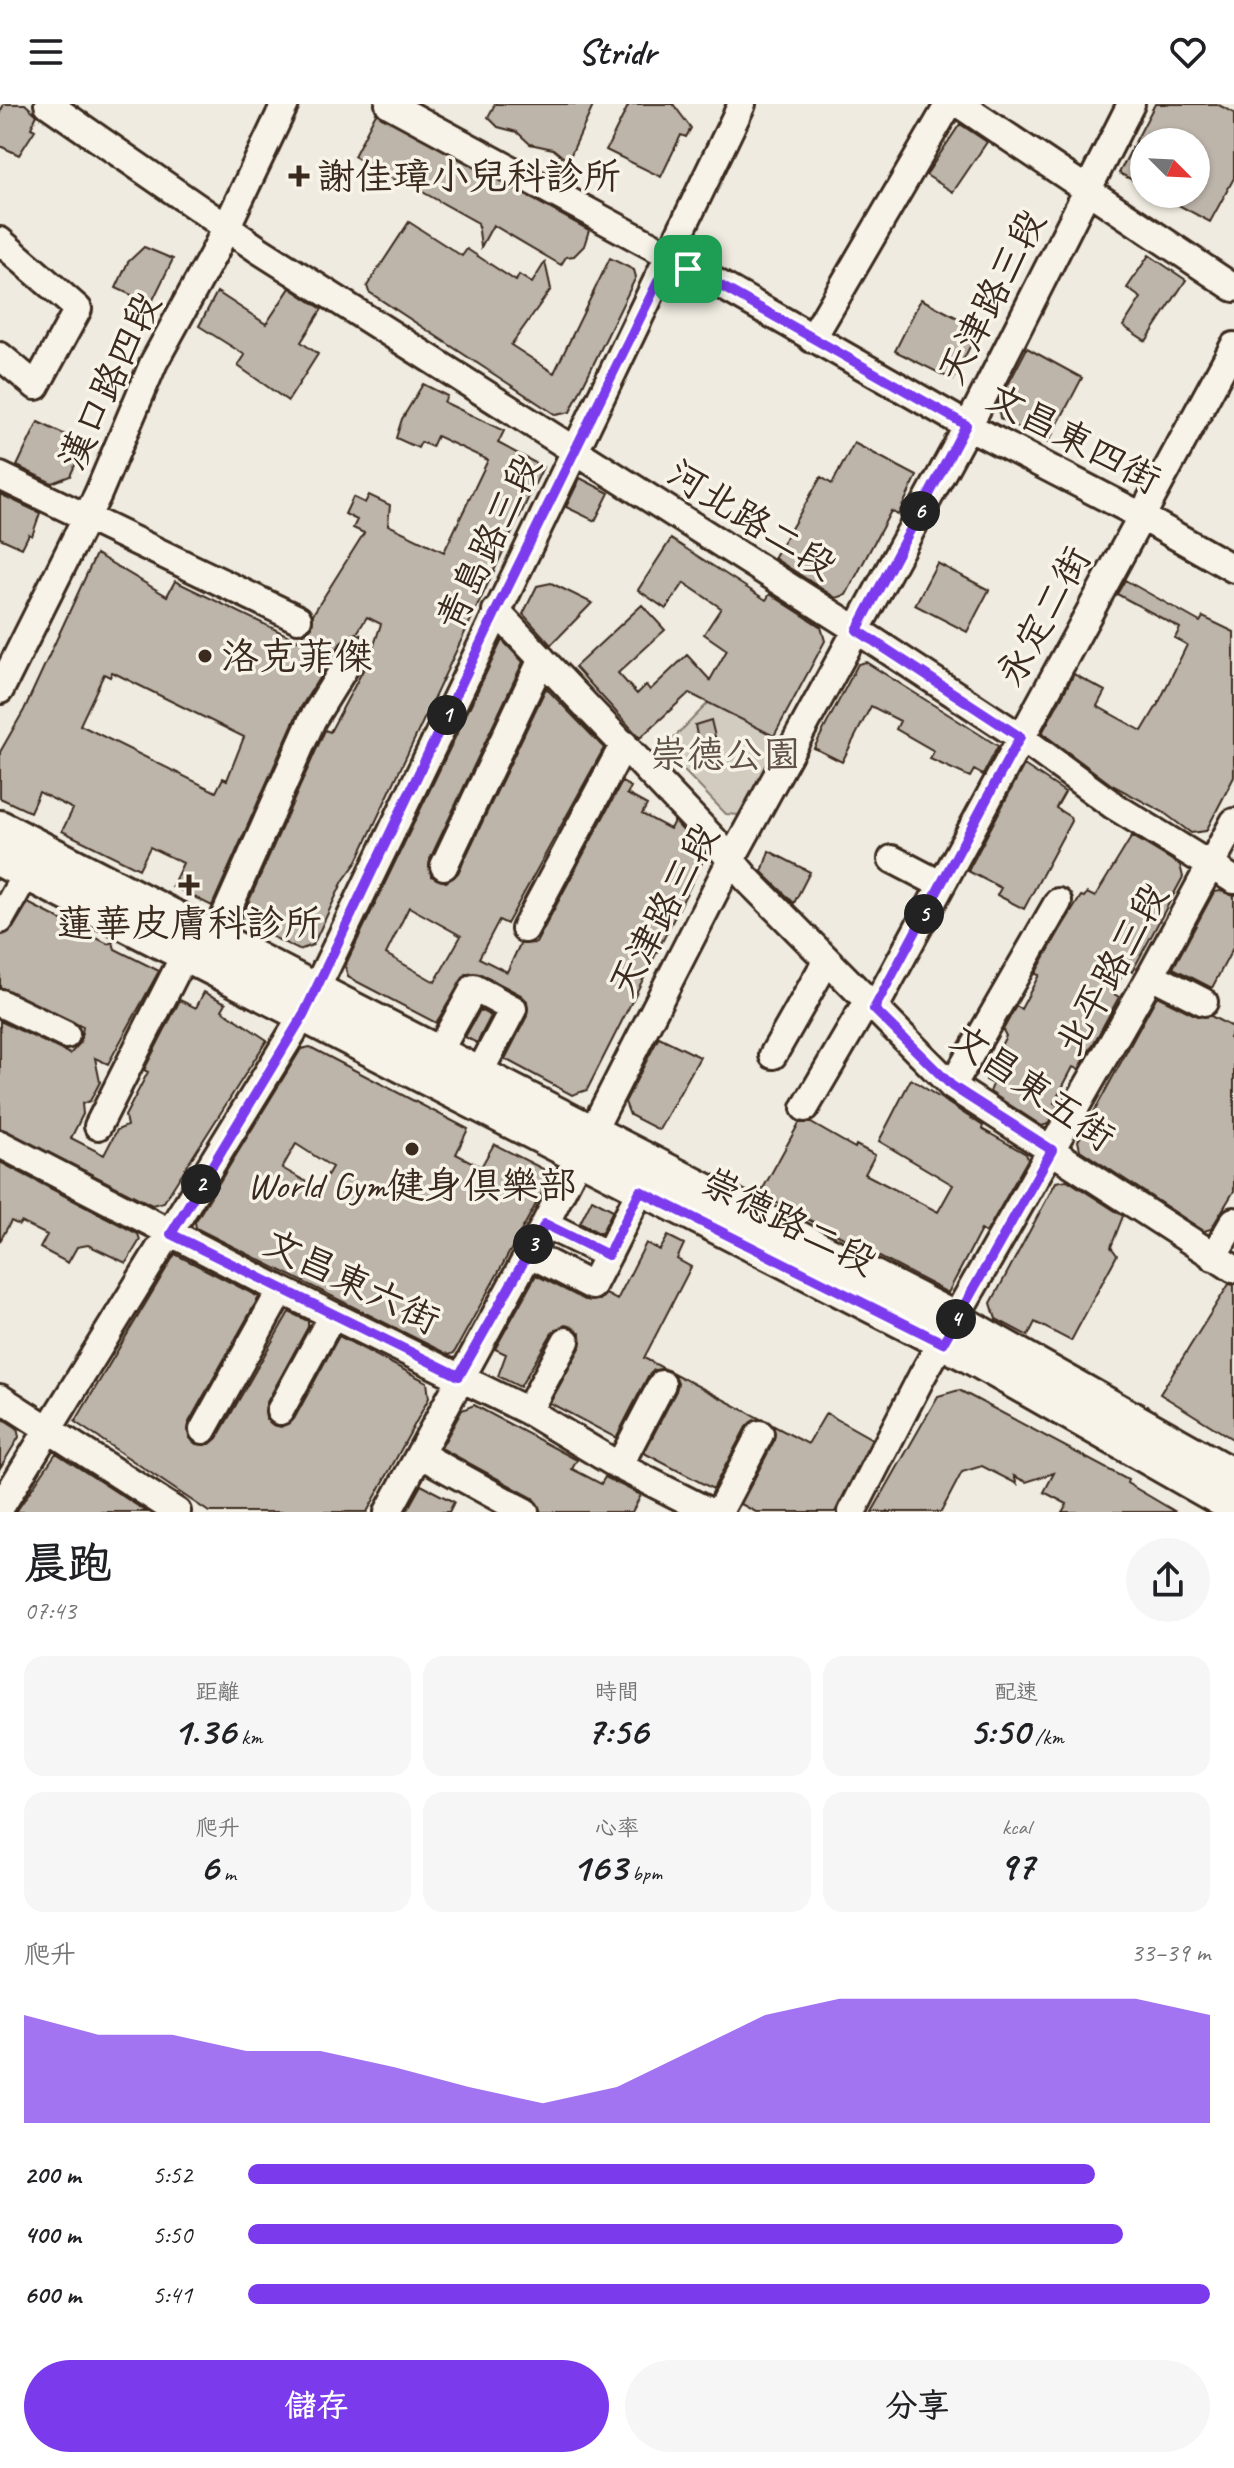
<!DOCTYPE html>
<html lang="zh-TW">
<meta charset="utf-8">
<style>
:root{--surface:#fff;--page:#f6f6f6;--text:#202124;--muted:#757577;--accent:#7c3aed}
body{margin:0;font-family:Caveat,"LXGW WenKai TC",sans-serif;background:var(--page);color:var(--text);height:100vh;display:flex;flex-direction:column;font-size:30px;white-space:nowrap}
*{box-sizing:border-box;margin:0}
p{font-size:26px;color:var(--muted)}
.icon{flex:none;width:44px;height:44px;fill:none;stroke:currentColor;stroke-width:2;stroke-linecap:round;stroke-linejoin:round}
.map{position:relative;height:1408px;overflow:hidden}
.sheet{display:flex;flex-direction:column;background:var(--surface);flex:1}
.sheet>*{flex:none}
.needle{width:52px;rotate:114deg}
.tools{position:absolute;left:1130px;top:24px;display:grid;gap:16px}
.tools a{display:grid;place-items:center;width:80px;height:80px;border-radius:50%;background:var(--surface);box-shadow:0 2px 6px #0004;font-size:40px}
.pin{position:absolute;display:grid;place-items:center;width:68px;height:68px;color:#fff;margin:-34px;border-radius:16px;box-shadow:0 4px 12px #0006}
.km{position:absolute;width:40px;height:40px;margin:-20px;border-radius:50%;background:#222;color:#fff;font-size:22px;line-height:40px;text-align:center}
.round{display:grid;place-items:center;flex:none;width:84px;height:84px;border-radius:42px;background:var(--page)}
.overview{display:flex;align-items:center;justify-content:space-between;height:136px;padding:0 24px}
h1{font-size:44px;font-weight:800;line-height:60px}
.metrics{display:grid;grid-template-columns:repeat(3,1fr);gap:12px;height:136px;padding:8px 24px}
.metrics div{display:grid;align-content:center;border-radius:20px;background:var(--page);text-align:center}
.metrics b{font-size:40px;font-weight:800}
.metrics small{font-size:22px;font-weight:400}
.metrics p{font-size:22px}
.chart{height:224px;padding:16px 24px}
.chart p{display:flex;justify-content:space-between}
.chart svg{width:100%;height:144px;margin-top:8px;fill:var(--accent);opacity:.7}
.action{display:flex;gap:16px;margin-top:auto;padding:16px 24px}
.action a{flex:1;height:92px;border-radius:48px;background:var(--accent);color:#fff;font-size:32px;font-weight:800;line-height:92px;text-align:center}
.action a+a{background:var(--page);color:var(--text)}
ul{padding:0 24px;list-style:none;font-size:26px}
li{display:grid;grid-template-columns:128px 96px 1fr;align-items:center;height:60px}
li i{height:20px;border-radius:10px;background:var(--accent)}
header{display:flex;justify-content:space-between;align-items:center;height:104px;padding:0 24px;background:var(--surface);font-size:36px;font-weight:800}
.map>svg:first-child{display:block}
.green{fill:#d1cbc0;stroke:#867a6f;stroke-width:2}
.building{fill:#bdb5aa;stroke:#3b2a1e;stroke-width:2;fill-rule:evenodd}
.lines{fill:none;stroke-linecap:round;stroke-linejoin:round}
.minor-casing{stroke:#3b2a1e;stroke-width:32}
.major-casing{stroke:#3b2a1e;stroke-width:38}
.minor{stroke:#f7f3e8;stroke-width:26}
.major{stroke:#f7f3e8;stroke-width:32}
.route-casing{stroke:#fff;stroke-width:16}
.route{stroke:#7c3aed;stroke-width:10}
.poi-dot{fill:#3b2a1e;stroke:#f7f3e8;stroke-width:3}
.labels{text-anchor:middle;stroke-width:7;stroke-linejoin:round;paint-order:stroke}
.poi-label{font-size:38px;fill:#3b2a1e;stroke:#f7f3e8;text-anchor:start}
.street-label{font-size:38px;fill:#3b2a1e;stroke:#f7f3e8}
.park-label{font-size:38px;fill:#605246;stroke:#f7f3e8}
</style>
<header><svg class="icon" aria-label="menu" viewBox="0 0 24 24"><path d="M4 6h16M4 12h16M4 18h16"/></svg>Stridr<svg class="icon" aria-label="heart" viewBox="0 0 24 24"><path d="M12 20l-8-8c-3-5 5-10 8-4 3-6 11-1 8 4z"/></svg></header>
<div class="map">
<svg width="1234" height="1408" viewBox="0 0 1234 1408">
<rect width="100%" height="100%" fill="#efebe0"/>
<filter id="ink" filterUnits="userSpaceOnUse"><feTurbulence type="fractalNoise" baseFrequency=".0125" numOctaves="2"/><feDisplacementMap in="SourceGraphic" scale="16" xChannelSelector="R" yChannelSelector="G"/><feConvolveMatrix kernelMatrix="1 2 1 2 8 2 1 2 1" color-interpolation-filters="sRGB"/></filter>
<g filter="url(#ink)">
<path class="green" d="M712 595 782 637 739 711 726 710 663 645Z"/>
<path class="building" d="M4 0H25L37 11 31 24 35 26 19 51 0 42V8Z
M495 0H594L568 57 553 45 530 40 517 28 498 23 488 13Z
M629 0H673L691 24 686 33 681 31 661 73 606 46Z
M1155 0H1217L1234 9V74L1210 118 1158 90H1196V38H1144V82L1119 69Z
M376 9 589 126 584 142 574 152 566 153 561 161 493 121 481 143 478 119 410 81 408 84 354 52Z
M960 20 987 38 953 88 926 71Z
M409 118 462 152 467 145 516 177 519 171 532 179 545 158 551 185 511 241 554 269 610 154 634 166 636 173 570 308 556 311 369 188 367 182Z
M144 143 173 155 151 200 116 184 128 158Z
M1149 151 1186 176 1146 237 1123 222 1141 194 1127 184Z
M290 184 322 205 301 238 318 250 288 297 238 262 245 251 199 222 217 188 266 220Z
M921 195 979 225 953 276 895 247Z
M1027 244 1082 274 1048 339 1000 314 998 300Z
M423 280 447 292 444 298 504 327 498 339 543 363 356 759 343 777 313 841 299 846 240 817 325 626 330 628 370 553 381 520 367 513 357 529 342 537 298 608 212 802 172 782 183 759 150 743 139 765 62 727 73 705 39 688 30 708 0 694V648L24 606 96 450 167 492 175 477 297 536 312 523 313 510 364 429 353 424 357 416 345 410 353 393 365 399 369 391 390 401 388 421 444 448 488 356 437 332 432 343 421 338 418 344 396 334 402 315ZM112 568 244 633 227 676 223 674 216 688 80 621 104 570 110 573Z
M38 318 85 340 70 372 52 379 17 362Z
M854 339 917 372 898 411 891 407 846 491 836 494 774 454 821 373 832 380Z
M580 374 609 389 595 417 566 403Z
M0 390 40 409 32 432 29 430 22 444 0 434Z
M671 435 766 496 770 490 821 523 825 537 774 632 689 589 640 634 575 563 642 501 665 526 618 569 637 590 646 581 650 586 687 551 710 576 727 546 704 530 721 504 684 479 666 505 638 486Z
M937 459 989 486 967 528 915 501Z
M1125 476 1200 518 1203 513 1234 528V673L1206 727 1191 729 1163 708 1112 681 1042 629 1074 570 1105 587 1097 602 1142 627 1158 600 1187 541 1175 534 1180 524 1117 490Z
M551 479 592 499 551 541 523 510 537 482Z
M502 536 523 558 430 755 431 772 446 778 458 769 546 584 604 644 507 820 499 816 479 854 507 868 520 840 536 839 622 678 631 683 627 690 647 701 642 710 670 725 674 717 706 751 587 986 572 991 505 955 527 912V897L521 891 481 870H466L436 919 348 873 345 862ZM409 803 461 832 435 878 386 850Z
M866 558 998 642 983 671 974 666 970 673 930 655 934 647 896 625 900 617 871 602 842 658 814 644 858 560Z
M711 616 716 637 699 642 695 621Z
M1024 661 1065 688 1056 704 1070 713 1071 717 1024 805 997 791 1001 784 968 767Z
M1132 732 1180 761 1183 773 1132 868 1126 865 1112 889 1119 893 1100 928 1079 965 1073 963 1054 999 1058 1001 1048 1020 1042 1022 990 988 993 980 986 976V970L1006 932 1003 926 1016 902 1021 905 1039 871 1035 870 1060 826 1081 792 1084 793 1087 789 1095 793Z
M769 747 810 768 794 799 762 768Z
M1221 787 1234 792V842L1212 884 1173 864 1214 788Z
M28 799 108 840 113 838 115 845 159 867 108 960 95 954 100 978 90 997 82 1000 83 1010 71 1034 104 1051 117 1026 127 1022 125 1012 148 968 144 966 180 896 196 904 204 888 226 899 222 906 267 936 164 1098 152 1101 0 1024V917L70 950 80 939 83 923 0 883V832L13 824Z
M1157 892 1197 912H1211L1234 924 1229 934 1234 937V1087L1211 1125 1204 1127 1080 1046 1078 1037Z
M480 906 491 912 477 939 465 933Z
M659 933 700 953 659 1026 630 1011 625 998Z
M310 943 468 1025 456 1050 481 1063 494 1040 543 1065 547 1080 454 1249 449 1251 196 1124 195 1118 301 945ZM296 1040 332 1063 319 1085 282 1064Z
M911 975 983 1022 982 1025 1026 1050 1028 1055 986 1129 981 1126 948 1189 760 1090 799 1019H811L855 1044 856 1041 875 1051 865 1070 938 1108 953 1081 879 1037Z
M0 1058 138 1130 140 1136 126 1159 88 1141 77 1143 68 1159 40 1144 47 1131 21 1118 19 1121 11 1117 0 1137Z
M1067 1076 1123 1112 1111 1143 1117 1151 1071 1237 1035 1218 1028 1232 996 1215 991 1199 1056 1078Z
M592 1095 613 1106 601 1130 580 1119Z
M668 1132 684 1140 677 1155 691 1163 644 1254 665 1265 654 1266 648 1272 616 1334 550 1299 580 1244V1229L573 1223 565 1221 552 1229 520 1283 498 1272 506 1250 495 1245 536 1171 585 1196H600L606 1190 617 1196 646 1139 660 1146Z
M175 1150 259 1193 189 1318V1334L196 1340H210L217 1334 289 1208 308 1217V1223L266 1300V1315L273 1321 281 1323 294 1315 339 1232 427 1278 429 1294 367 1408H209L75 1318Z
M1229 1180 1234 1181V1336L1160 1290Z
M673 1269 759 1314 746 1323 713 1385 644 1349 676 1287 678 1279Z
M959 1286 1128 1376 1127 1379 1176 1408H1062L1067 1400 1044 1388 1054 1369 1026 1378 1014 1372 1017 1380 982 1362 962 1368 941 1408H872L938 1292Z
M474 1301 577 1356 572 1365 586 1372 601 1380 605 1373 641 1391 632 1408H541L533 1394 441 1344 462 1306Z
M826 1309 872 1335 835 1408H756L741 1400 774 1337V1322L808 1340Z
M0 1313 17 1324 19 1333 0 1364Z
M56 1349 147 1408H16Z
M421 1381 454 1398 449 1408H406Z"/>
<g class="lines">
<defs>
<path id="minor" d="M48 0 259 146 857 526 1020 633 1114 702 1234 776
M389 0 656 144 966 321 1132 407 1234 465
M959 0 1234 184
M0 137 78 205 36 282 0 252
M812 235 949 0
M0 372 298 515
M496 507 714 736 747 775 952 982 1234 1165
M0 586 98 390 154 258 215 147 285 0
M892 755 940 780
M444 762 542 555
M0 816 26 770
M525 825 624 640
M215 834 312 616 356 545
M1151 871 1204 898
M0 899 66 931
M874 905 1234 242
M438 949 474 884 513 905 478 971
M773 951 827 856
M952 982 1058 798
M805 1004 867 898
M98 1022 185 850
M0 1040 281 1186 528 1307 619 1362 710 1408
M545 1120 608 1151 640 1087
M528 1149 592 1182 608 1151
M1213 1153 1234 1117
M0 1294 177 1408
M280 1307 332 1212
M528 1307 566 1237
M203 1326 281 1186
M421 1351 525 1408
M619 1362 662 1280
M0 1404 304 910 742 0
M388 1408 545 1120 731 756 977 305 1131 0
M719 1408 760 1330
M852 1408 922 1272 1151 871 1234 718"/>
<path id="major" d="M0 723 956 1215 1234 1372
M0 756 969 1252 1234 1403"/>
</defs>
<use href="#minor" class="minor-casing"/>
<use href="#major" class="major-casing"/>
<use href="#minor" class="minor"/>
<use href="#major" class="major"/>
</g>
</g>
<g class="lines" filter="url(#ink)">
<defs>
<path id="route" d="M670 153 966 321 857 526 1020 633 874 905 952 982 1052 1046 943 1239 640 1087 608 1151 545 1120 459 1272 171 1130 304 910 496 507Z"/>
</defs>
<use href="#route" class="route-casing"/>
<use href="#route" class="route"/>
</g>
<g class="poi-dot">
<path d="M295 60h8v8h8v8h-8v8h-8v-8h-8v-8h8z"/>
<circle cx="205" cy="552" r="8"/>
<path d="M185 769h8v8h8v8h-8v8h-8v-8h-8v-8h8z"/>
<circle cx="412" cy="1045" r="8"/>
</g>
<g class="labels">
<g class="poi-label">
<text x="317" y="85">謝佳璋小兒科診所</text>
<text x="221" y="565">洛克菲傑</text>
<text x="189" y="832" text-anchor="middle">蓮華皮膚科診所</text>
<text x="412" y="1094" text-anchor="middle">World Gym健身俱樂部</text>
</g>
<g class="street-label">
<text transform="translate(991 193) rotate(-63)" y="13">天津路三段</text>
<text transform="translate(109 277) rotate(-65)" y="13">漢口路四段</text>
<text transform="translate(1074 334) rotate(28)" y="13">文昌東四街</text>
<text transform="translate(752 415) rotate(32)" y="13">河北路二段</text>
<text transform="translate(488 438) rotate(-64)" y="13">青島路三段</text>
<text transform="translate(1043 512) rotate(-61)" y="13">永定二街</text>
<text transform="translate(663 806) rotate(-62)" y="13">天津路三段</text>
<text transform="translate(1111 865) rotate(-61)" y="13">北平路三段</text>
<text transform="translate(1033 983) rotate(35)" y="13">文昌東五街</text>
<text transform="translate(789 1117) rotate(27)" y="13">崇德路二段</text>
<text transform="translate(352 1177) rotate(26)" y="13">文昌東六街</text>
</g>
<g class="park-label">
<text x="725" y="663">崇德公園</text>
</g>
</g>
</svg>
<div class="tools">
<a><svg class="needle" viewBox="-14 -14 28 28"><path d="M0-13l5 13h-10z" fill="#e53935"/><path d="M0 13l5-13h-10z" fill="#757577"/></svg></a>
</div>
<div class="pin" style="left:688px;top:165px;background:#1e9e55"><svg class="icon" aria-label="arrive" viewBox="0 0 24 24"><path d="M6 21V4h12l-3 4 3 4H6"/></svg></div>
<b class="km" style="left:447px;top:611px">1</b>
<b class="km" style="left:201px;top:1080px">2</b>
<b class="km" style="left:533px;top:1140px">3</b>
<b class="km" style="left:956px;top:1215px">4</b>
<b class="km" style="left:924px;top:810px">5</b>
<b class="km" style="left:920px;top:407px">6</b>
</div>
<section class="sheet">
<div class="overview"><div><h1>晨跑</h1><p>07:43</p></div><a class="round"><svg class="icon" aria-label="share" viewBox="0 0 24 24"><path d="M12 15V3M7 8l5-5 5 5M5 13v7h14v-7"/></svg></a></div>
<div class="metrics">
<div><p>距離</p><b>1.36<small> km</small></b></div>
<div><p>時間</p><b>7:56</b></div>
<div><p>配速</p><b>5:50<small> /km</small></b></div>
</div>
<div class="metrics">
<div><p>爬升</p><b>6<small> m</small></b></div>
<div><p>心率</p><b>163<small> bpm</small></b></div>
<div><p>kcal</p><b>97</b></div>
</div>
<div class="chart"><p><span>爬升</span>33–39 m</p>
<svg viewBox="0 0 160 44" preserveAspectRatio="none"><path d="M0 44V11L10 17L20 17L30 22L40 22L50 27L60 33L70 38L80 33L90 22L100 11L110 6L120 6L130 6L140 6L150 6L160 11V44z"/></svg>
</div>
<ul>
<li><b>200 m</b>5:52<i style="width:88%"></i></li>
<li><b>400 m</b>5:50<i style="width:91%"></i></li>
<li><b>600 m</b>5:41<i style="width:100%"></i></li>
</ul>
<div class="action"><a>儲存</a><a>分享</a></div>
</section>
